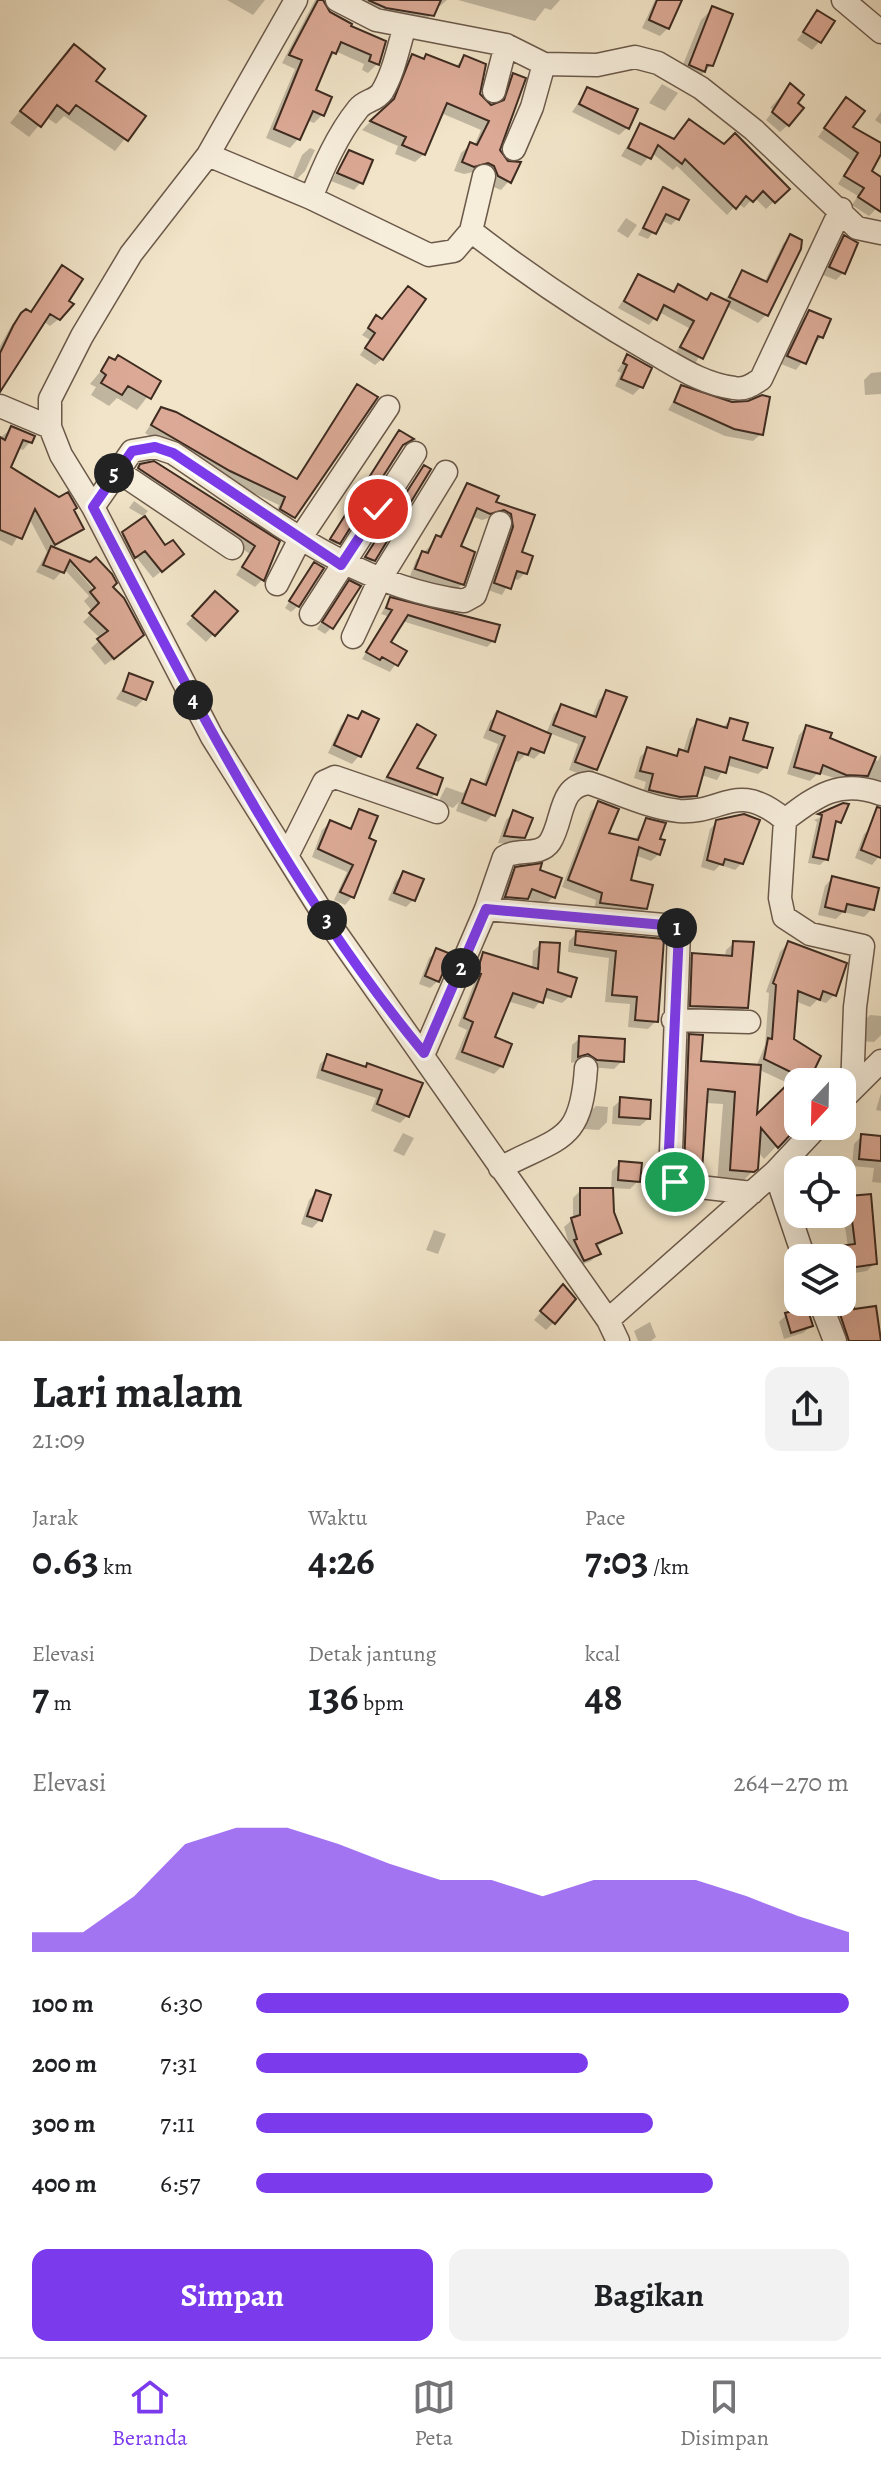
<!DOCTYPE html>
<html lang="id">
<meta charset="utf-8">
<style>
:root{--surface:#fff;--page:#f2f2f2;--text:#202124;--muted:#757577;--line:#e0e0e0;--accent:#7c3aed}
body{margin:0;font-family:Alegreya,serif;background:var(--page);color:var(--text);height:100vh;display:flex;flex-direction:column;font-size:30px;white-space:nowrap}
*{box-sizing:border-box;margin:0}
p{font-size:26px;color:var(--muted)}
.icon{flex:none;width:44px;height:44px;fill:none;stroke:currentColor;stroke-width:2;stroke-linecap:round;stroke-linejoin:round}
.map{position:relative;height:1341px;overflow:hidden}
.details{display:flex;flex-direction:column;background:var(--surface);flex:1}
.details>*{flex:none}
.needle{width:52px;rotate:202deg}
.controls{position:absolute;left:784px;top:1068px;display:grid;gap:16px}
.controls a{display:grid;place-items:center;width:72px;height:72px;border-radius:16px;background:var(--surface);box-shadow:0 8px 32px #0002;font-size:40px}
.pin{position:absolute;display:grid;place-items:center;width:68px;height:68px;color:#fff;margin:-34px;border:4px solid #fff;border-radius:50%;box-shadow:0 2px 8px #0007}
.km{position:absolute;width:40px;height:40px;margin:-20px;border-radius:50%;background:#222;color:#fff;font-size:22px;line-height:40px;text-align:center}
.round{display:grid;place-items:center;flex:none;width:84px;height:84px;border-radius:16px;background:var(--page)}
.summary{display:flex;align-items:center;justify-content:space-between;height:136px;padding:0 32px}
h1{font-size:44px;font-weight:600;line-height:60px}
.metrics{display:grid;grid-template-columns:repeat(3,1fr);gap:12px;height:136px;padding:8px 32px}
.metrics div{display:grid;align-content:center}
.metrics b{font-size:40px;font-weight:600}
.metrics small{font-size:22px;font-weight:400}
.metrics p{font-size:22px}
.chart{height:224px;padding:16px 32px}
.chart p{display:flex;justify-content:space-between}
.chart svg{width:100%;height:144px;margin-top:8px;fill:var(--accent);opacity:.7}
.primary-button{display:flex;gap:16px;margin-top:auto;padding:16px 32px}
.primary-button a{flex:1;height:92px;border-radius:16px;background:var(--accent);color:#fff;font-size:32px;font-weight:600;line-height:92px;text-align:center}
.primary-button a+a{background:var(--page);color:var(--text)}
ul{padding:0 32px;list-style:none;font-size:26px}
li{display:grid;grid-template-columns:128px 96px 1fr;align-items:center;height:60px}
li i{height:20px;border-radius:10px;background:var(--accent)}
.dock{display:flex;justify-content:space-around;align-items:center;height:112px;border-top:2px solid var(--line);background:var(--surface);font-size:22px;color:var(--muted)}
.dock a{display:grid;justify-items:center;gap:4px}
.dock .selected{color:var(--accent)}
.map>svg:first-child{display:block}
.shadow{fill:#0003;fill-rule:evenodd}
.building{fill:#dba995;stroke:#3e2b20;stroke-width:2}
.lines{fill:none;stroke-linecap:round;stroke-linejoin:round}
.minor-casing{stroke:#6b594a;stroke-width:25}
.minor{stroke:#f6eddb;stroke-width:22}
.route-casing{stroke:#fff;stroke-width:16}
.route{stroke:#7c3aed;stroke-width:10}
</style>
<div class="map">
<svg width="881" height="1341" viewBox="0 0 881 1341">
<rect width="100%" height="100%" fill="#f1e4c8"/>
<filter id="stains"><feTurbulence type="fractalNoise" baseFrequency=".0025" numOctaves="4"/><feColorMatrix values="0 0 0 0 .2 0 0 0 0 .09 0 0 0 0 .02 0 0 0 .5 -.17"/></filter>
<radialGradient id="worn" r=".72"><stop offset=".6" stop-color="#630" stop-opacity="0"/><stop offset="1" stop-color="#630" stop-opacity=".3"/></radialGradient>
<path class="shadow" d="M227 0H265L253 15Z
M315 0H323L324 9 348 27 384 42 377 64 368 73 362 70 364 64 335 51 313 91 322 115 314 123 306 120 298 139 290 148 266 138 295 69 282 63Z
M340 0H447L440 6 437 5 424 24Z
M458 0H560L551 10 545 8 535 21Z
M655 0H680L668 28 660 36 642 28Z
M713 8 711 65 699 77H678L701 20Z
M818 12 819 42 812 50 797 40Z
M427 56 455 67 465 57 478 95 491 107 498 104 505 84 514 75 498 150 509 181 501 190 489 185 478 171 464 174 454 171 461 153 470 145 474 146 481 130 441 113 424 154 415 162 395 154 398 146 362 130 391 101 403 65 412 57 422 61Z
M63 58 143 116 115 151 64 116 56 124 46 117 29 137 10 123Z
M662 84 678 93 665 111 649 103Z
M790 86 788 125 780 132 766 120 774 110 770 108Z
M587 90 627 128 619 135 572 112Z
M839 107 850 128 881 145 869 172 881 179V212L876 209 869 216 852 205 858 196 838 184 852 161 818 137Z
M881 112V124L875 120Z
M640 125 673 141 724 147 787 189 766 209 754 197 744 208 738 203 727 215 677 166 673 170 652 153 641 166 621 156Z
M310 148 315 150 305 171 297 179 293 177 302 155Z
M349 153 361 182 354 190 331 181Z
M664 190 677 219 671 225 661 220 648 239 638 235Z
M626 218 637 225 628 238 617 231Z
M790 236 766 315 758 323 726 306 695 364 675 354 689 328 659 312 649 325 618 308 638 276 672 293 678 286 705 301 711 295 724 302 742 273 764 283 783 244Z
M845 238 843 273 836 280 823 275Z
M62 268 65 314 50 326 43 321 0 390V346L13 323 22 314 29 313Z
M809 312 821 337 796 370 781 364 802 320Z
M377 317 382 321V359L375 365 360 355 370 340 362 335Z
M627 356 641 387 633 395 615 386 621 373 617 371Z
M110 360 159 382 137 410 117 398 109 406 91 395 96 387 90 384Z
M881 372V394L865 395 864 380 871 373Z
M357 386 293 517 286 524 274 516 279 505 222 478 145 433 161 409 295 480Z
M682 387 732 404 761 434 753 441 725 436 668 410Z
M12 428 30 442 23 450 18 448 9 467 82 528 52 548 91 564 110 587 134 643 105 665 91 648 101 639 83 622 93 612 84 601 89 596 64 569 54 580 36 572 47 552 29 518 12 546 0 540V438ZM74 567H79L103 594 100 597Z
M399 432 411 440 398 449 338 543 331 549 325 546Z
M141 466 277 542 262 580 255 587 236 575 250 554 132 475Z
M424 467 373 560 366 567 360 564Z
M468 485 494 503 532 516 520 553 525 573 518 580 512 578 502 595 488 590 496 516 482 520 471 516 458 547 462 584 455 591 410 576 416 560 438 538Z
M134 501 148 511 143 516 129 508Z
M123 534 174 561 153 578 137 558 127 564 115 541Z
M314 564 298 606 291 612 285 608Z
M359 587 331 628 325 634 317 629 343 589Z
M215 594 235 611 206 642 186 624Z
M390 599 493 641 487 647 402 621 388 643 404 652 390 672 362 659 387 616 381 614Z
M130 676 144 699 136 707 116 699Z
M607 692 595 769 588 777 569 770 578 744 549 733 542 751 534 759 525 755 518 762 513 760 493 814 486 822 456 811 459 802 453 808 438 802 446 787 463 793 472 781 483 785 498 744 483 738 490 721 497 714 546 734 554 714 562 706 592 717 599 700Z
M362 713 359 756 352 764 328 753 341 725 349 717 355 720Z
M730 720 740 741 766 767 758 774 726 765 717 780 701 775 695 795 687 803 642 797 646 782 634 778 640 757 648 749 674 757 683 752 690 729 698 721 722 728Z
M418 726 415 769 435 794 428 801 381 785Z
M806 727 878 761 881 754V792L818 773 810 781 787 774 799 735Z
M599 804 607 834 634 842 646 820 657 840 659 854 651 861 635 855 629 881 645 908 638 916 594 910 596 900 562 887 591 811Z
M845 807 833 829 826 859 820 865 808 863 817 822 814 820Z
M360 811 367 839 352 897 345 905 334 900 347 872 312 857 322 830 330 823 348 830Z
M513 813 524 837 516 845 498 843 506 820Z
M717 822 742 863 735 870 720 865 714 871 701 867 710 829Z
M872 827 881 830V854L872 865 855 858 864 834Z
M516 869 538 871 553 897 545 905 526 898 518 905 499 904 508 877Z
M404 873 413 900 406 907 388 900 396 881Z
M832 878 872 909 864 917 843 912 836 919 818 915 825 886Z
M577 933 662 941 656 1021 648 1029 628 1027 630 1004 605 1002 609 958 568 952 569 941Z
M734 943 746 1007 738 1015 683 1013 685 962 693 955 725 957 726 950Z
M788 943 834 995 826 1003 817 1000 810 1007 795 1001 792 1040 806 1082H798V1088L758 1069 754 1119 798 1103V1112L784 1126 790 1132 764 1159 757 1151 756 1168 739 1185 717 1183 723 1104 705 1103 701 1169 687 1183 672 1182 677 1050 690 1036 699 1063 756 1067 765 1045 769 993 766 992 780 952Z
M541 944 570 996 562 1003 543 997 534 1009 507 1001 493 1039 502 1066 494 1074 455 1059 467 1030 458 1026 475 981 470 980 476 962 484 954 532 969 533 951Z
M437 951 438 981 430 988 419 984 429 958Z
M870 1015 881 1016V1035L874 1042 861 1041 862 1023Z
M580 1038 622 1061 614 1069 589 1067 580 1061 571 1063 572 1045Z
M328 1056 364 1068 368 1065 407 1116 400 1123 371 1111 376 1098 316 1078 320 1064Z
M881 1093V1111L876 1110Z
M621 1100 648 1119 640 1126 612 1124 613 1107Z
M596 1106 608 1107 607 1122 599 1130 584 1129 588 1113Z
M403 1133 414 1138 404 1156 393 1151Z
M862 1136 881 1138V1183L872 1182 874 1168 852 1166 854 1144Z
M620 1163 638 1181 630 1189 611 1188 612 1212 619 1233 596 1247 598 1254 591 1261 576 1267 564 1227 573 1219V1198L581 1190H611L612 1171Z
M316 1192 320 1220 312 1228 301 1224 309 1200Z
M850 1198 875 1263 867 1271 848 1274 853 1312 879 1341H840L824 1302H842V1258H820L848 1247 842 1206Z
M434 1230 446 1234 438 1254 426 1250Z
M556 1295 553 1323 546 1330 534 1320Z
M786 1315 811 1326 803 1333 784 1339 779 1322Z
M650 1322 656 1337 651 1341H638L634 1331Z"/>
<path class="building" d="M318 0H323L330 12 352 24 351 26 386 41 379 65 369 61 371 55 341 42 336 54 332 52 316 90 332 97 324 116 313 111 300 140 274 129 302 60 289 55Z
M368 0H441L434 16 386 8Z
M657 0H682L669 29 649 20Z
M712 6 733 14 713 66 707 65 705 72 689 65Z
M817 10 835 21 821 43 803 32Z
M74 44 105 69 96 81 146 116 128 141 76 105 69 114 57 105 41 127 20 111Z
M412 54 424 59 426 54 459 67 464 55 486 64 480 94 491 105 504 100 513 73 526 78 500 150 508 161 521 162 511 183 498 176 494 166 488 163 474 167 462 162 470 142 477 145 489 121 447 103 425 155 402 145 406 137 370 121 394 99Z
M790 83 804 95 798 103 804 108 789 126 772 112Z
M587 87 638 109 629 129 579 104Z
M846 97 865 111 853 127 881 143V154L872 171 881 177V212L858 197 864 188 844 176 858 153 824 128Z
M689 119 724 144 735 133 790 189 775 203 763 191 753 202 746 196 736 209 685 159 682 164 658 145 651 159 628 148 640 123 674 139Z
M349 150 373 160 363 184 337 173Z
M663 187 689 200 679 220 666 214 656 234 643 228Z
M790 234 802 240 801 249 768 316 729 297 742 270 767 282Z
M844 235 858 243 845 274 829 267Z
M62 265 83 279 69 301 74 304 60 320 50 314 0 392V353L13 326 21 313 26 309 31 312Z
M638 274 674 292 678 284 707 300 711 293 730 302 703 359 680 347 694 321 664 305 657 320 624 301Z
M408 286 426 299 383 360 365 348 375 333 368 328 376 315 382 319Z
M809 310 831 319 823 338 818 336 806 364 787 356Z
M627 354 652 368 643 388 621 379 627 365 623 363Z
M118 355 161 381 151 399 128 386 122 395 101 383 106 375 101 371 109 357 115 360Z
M357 384 378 397 295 518 280 509 285 497 230 471 151 425 161 407 176 412 297 479Z
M681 385 732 402 748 401 762 395 770 397 763 435 734 429 674 402Z
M11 426 35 436 32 443 23 440 11 467 59 497 68 492 77 508 74 510 84 529 55 545 35 509 22 539 0 530V437L5 440Z
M399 430 414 439 403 445 340 544 330 539Z
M154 461 280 541 264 581 242 567 255 546 138 468 140 464Z
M424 465 431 469 375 561 365 557Z
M467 483 499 496 496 502 535 515 522 552 533 556 527 574 517 571 511 589 494 583 513 527 511 514 504 510 490 514 477 508 461 546 475 552 464 585 415 569 422 551 428 553 436 535 441 537Z
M145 516 165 545 173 540 184 554 162 572 145 551 135 558 122 532Z
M51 546 90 562 96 557 112 574 117 583 113 587 124 598 144 635 114 659 97 639 108 631 89 613 99 603 90 592 95 588 70 560 64 573 43 565Z
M314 562 324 568 299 607 289 601Z
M349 580 361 586 333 629 322 622Z
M215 591 238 611 215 636 192 616Z
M390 597 500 625 495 642 408 615 391 642 407 651 398 666 382 657 380 660 366 652 392 610 386 608Z
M129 673 153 682 146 700 123 691Z
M606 690 627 697 597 770 575 762 585 737 553 725 561 704 596 717Z
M362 711 379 719 361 757 334 745 348 715 358 719Z
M497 711 551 734 544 753 531 748 528 755 518 752 495 816 462 803 471 779 486 785 505 736 490 730Z
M730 718 748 723 743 740 773 748 767 768 730 757 726 773 705 767 697 796 680 797 649 790 653 774 640 771 647 747 677 756 679 749 688 752 697 719 727 728Z
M417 724 436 735 417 768 443 778 437 795 387 777Z
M806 725 832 733 830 738 876 757 868 776 846 775 823 765 820 774 794 767Z
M598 801 619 809 609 833 638 840 646 818 666 823 660 839 665 840 660 855 639 847 631 880 653 885 647 909 600 903 602 893 568 880Z
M843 803 849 804 841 823 836 821 828 860 813 857 822 815 818 814Z
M877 807 881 808V858L861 850Z
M359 809 378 816 369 838 376 841 354 898 340 892 353 865 318 849 330 820 351 829Z
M513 810 533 818 525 838 504 836Z
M744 814 760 820 743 864 725 859 723 865 707 860 716 820Z
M542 863 540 870 562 878 555 898 532 889 528 899 505 897 515 867Z
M403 871 424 879 415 901 394 893Z
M832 876 879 888 874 910 847 904 845 912 825 907Z
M576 931 664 939 658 1022 635 1020 637 997 612 995 616 951 575 945Z
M733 941 754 942 748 1008 690 1006 692 953 732 956Z
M788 941 847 963 836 996 823 991 820 1000 798 991 794 1039 821 1056 809 1081 798 1076V1115L787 1126 793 1132 778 1148 761 1128 758 1169 754 1172 730 1170 735 1092 708 1089 702 1170 684 1169 689 1034 703 1035 701 1061 761 1065 757 1114 797 1075 764 1059 768 1038 772 1039 776 985 773 983Z
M540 942 560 943 558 972 577 978 571 997 547 989 543 1003 513 993 495 1037 512 1044 503 1067 462 1052 473 1022 464 1018 481 974 477 973 483 952 538 969Z
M436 948 451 954 439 982 425 976Z
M579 1036 625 1039 624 1062 597 1060 588 1054 578 1057Z
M327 1054 366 1067 367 1063 423 1083 409 1117 377 1104 382 1090 322 1070Z
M620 1097 651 1100 650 1119 619 1117Z
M861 1134 881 1136V1161L859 1159Z
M619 1161 642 1163 640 1182 618 1180Z
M580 1188H613L614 1212 622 1233 596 1244 601 1254 584 1261 574 1240 577 1239 571 1218 580 1215Z
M316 1190 331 1195 322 1221 307 1216Z
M871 1194 877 1264 842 1269V1258H818L816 1249 855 1244 849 1196Z
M851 1281 854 1309 876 1306 881 1341H849L839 1311H842V1282Z
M563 1284 576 1299 555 1324 540 1311Z
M807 1307 813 1326 791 1333 785 1313Z"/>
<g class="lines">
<defs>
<path id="minor" d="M296 0 208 155 131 254 82 336 50 399V427L61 455 93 507 212 737 325 917 608 1320 618 1341
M337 0 376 20 506 45 544 64 597 65 635 57 658 63 701 88 754 130 857 228 881 233
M843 0 881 32
M494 91 506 45
M514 149 532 107 544 64
M208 155 311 198 429 255 454 251 471 231 484 176
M311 198C323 168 337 135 358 109 365 100 376 101 382 92 394 72 398 48 405 26
M471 231C528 275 587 315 650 351 677 366 702 384 734 388 745 390 752 385 761 379L841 209
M0 406 50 427
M116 470 232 548
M93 507 132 451 155 447 173 453C266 514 350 586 464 601L475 595 500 523
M277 584 301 537 388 407
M311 614 415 453
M353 637 379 581 446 472
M785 820C817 795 840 779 881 794
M287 856 324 782 335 777 437 812
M486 909 675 926 679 931 670 1178 682 1185 752 1193
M673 1020 749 1022
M424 1053 486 909 504 857C517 848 540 857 550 842 564 820 558 786 589 783 617 792 649 808 679 811 724 814 736 779 785 820L780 898 784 917 810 934 863 946 855 1007 852 1089
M848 1094 881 1061
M500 1168C561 1136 581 1143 586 1068
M775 1172 804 1258
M820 1302 835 1341
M608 1320 775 1172 818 1126"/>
</defs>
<use href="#minor" class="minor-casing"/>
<use href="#minor" class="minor"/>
</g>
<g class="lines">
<defs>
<path id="route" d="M378 509 341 565 173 453 155 447 132 451 93 507C191 695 288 889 424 1053L486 909 675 926 679 931 668 1171 675 1182"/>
</defs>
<use href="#route" class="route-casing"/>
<use href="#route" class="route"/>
</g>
<rect width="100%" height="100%" filter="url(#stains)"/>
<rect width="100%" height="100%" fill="url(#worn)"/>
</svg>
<div class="controls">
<a><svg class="needle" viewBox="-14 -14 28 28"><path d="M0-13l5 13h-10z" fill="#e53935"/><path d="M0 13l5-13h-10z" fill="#757577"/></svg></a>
<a><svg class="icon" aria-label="locate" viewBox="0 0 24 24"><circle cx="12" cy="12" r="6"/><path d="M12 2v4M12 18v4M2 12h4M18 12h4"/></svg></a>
<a><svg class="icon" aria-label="layers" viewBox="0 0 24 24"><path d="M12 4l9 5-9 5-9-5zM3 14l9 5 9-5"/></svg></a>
</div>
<div class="pin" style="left:675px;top:1182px;background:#1e9e55"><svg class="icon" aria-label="arrive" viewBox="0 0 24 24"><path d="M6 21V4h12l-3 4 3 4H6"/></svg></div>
<div class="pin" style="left:378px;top:509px;background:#d93025"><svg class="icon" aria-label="check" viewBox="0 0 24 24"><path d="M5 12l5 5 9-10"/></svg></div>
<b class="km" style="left:677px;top:928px">1</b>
<b class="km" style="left:461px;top:968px">2</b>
<b class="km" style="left:327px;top:920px">3</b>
<b class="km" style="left:193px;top:700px">4</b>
<b class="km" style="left:114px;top:473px">5</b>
</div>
<section class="details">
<div class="summary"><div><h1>Lari malam</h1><p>21:09</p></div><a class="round"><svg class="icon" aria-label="share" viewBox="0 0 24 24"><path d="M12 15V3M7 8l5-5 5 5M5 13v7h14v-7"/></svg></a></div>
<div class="metrics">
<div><p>Jarak</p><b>0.63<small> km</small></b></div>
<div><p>Waktu</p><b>4:26</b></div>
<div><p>Pace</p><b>7:03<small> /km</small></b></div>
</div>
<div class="metrics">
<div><p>Elevasi</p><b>7<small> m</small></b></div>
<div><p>Detak jantung</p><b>136<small> bpm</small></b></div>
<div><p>kcal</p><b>48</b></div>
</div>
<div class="chart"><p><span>Elevasi</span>264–270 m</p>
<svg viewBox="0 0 160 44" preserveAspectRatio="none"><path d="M0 44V38L10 38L20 27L30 11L40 6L50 6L60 11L70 17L80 22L90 22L100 27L110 22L120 22L130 22L140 27L150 33L160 38V44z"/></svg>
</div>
<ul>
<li><b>100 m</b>6:30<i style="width:100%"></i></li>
<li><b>200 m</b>7:31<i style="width:56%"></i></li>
<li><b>300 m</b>7:11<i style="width:67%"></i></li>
<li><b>400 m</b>6:57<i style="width:77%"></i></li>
</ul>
<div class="primary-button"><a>Simpan</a><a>Bagikan</a></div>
</section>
<nav class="dock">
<a class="selected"><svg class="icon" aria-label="home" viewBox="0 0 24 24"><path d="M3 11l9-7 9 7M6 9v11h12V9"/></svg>Beranda</a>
<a><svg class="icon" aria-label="map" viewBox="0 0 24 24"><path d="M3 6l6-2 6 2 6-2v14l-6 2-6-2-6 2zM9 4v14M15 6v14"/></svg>Peta</a>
<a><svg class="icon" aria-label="saved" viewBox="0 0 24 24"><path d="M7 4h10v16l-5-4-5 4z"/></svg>Disimpan</a>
</nav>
